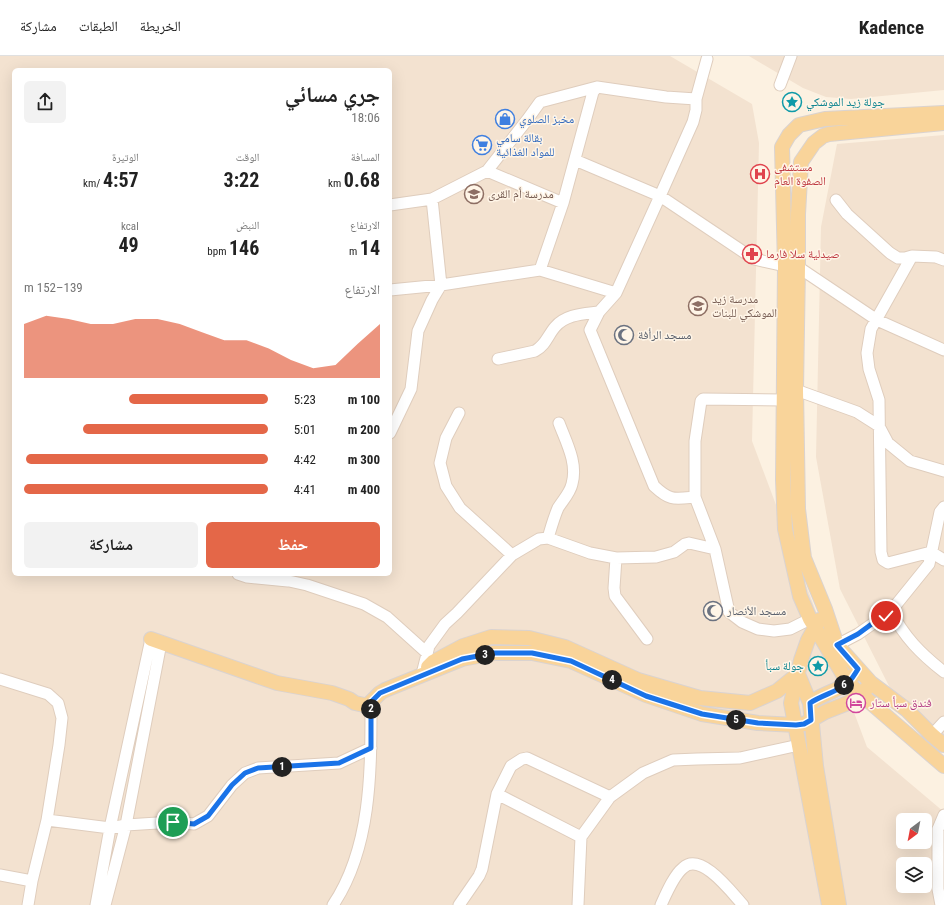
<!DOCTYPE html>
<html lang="ar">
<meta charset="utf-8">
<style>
:root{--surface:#fff;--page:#f2f2f2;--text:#222;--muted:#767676;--line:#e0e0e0;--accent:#e46748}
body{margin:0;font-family:"Roboto Condensed","Noto Naskh Arabic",sans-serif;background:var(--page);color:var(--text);direction:rtl;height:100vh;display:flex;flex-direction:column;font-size:15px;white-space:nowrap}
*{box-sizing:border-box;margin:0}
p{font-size:13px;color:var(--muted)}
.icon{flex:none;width:22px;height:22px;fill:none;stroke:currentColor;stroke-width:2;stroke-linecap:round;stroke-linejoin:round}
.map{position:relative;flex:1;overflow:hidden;direction:ltr}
.side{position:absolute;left:12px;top:12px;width:380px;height:508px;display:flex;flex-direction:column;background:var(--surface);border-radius:6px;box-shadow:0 4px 16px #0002;direction:rtl}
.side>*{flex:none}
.needle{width:26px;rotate:212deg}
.controls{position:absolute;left:896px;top:757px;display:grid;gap:8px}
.controls a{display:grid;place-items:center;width:36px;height:36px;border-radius:6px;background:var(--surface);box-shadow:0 4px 16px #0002;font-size:20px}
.pin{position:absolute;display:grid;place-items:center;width:34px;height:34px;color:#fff;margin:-17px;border:2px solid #fff;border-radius:50%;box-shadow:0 1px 4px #0007}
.km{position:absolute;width:20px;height:20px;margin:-10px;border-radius:50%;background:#222;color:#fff;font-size:11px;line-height:20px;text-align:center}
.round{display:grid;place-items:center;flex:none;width:42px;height:42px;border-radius:6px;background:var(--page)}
.overview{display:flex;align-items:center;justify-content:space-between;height:68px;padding:0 12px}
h1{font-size:22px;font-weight:700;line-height:30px}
.metrics{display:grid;grid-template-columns:repeat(3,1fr);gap:6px;height:68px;padding:4px 12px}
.metrics div{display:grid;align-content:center}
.metrics b{font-size:20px;font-weight:700}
.metrics small{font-size:11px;font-weight:400}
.metrics p{font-size:11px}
.chart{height:112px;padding:8px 12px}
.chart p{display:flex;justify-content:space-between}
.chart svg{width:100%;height:72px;margin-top:4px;fill:var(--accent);opacity:.7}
.cta{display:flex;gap:8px;margin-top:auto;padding:8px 12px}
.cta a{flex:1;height:46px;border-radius:6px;background:var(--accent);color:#fff;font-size:16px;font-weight:700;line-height:46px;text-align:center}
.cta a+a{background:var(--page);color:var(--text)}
ul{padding:0 12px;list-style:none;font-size:13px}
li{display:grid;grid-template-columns:64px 48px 1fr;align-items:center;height:30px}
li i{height:10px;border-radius:5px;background:var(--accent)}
header{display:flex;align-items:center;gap:24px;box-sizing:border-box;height:56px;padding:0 20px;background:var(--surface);border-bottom:1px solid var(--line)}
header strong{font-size:19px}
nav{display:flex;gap:22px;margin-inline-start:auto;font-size:14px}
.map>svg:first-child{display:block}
.residential{fill:#f3e2d0;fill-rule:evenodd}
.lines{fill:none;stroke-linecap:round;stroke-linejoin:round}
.minor-casing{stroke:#dfcdbd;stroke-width:13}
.major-casing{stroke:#dad3d0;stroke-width:16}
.minor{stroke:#fff;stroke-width:11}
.major{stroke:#f9d49a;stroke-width:14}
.route-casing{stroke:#fff;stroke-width:8}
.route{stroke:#1a73e8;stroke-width:5}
.labels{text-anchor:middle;stroke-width:3;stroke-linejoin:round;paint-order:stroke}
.culture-label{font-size:12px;fill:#0d838f;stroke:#fff5e7;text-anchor:start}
.shop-label{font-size:12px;fill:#366cbe;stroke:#fff5e7;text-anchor:start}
.health-label{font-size:12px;fill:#be3a42;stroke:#fff5e7;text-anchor:start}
.education-label{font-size:12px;fill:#785e54;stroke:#fff5e7;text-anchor:start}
.worship-label{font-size:12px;fill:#5b616d;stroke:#fff5e7;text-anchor:start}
.hotel-label{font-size:12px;fill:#b23c85;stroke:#fff5e7;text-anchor:start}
</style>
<header>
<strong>Kadence</strong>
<nav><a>الخريطة</a><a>الطبقات</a><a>مشاركة</a></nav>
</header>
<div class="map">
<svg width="944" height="849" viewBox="0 0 944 849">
<rect width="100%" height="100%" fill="#fcf1e1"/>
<path class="residential" d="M0 0H670L752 48 759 87 752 385 867 691 944 756V849H0ZM14 14H390V518H14ZM903 764H925V786H903ZM903 808H925V830H903Z
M749 0H944V34L851 43 826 41 803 32Z
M944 79V680L893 638 840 533 816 401 821 171 837 88Z"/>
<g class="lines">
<defs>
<path id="minor" d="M780 29 791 0
M575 104 660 140 754 203 785 210
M487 115 563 147
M836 144 847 158 890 197 898 202H905L912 200 936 201 944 204
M390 149 432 143 487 115 527 64 540 46 597 31 666 41 696 43
M912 200 871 273 867 297 869 313 879 344 881 496 883 504 888 507 931 496 944 504
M798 211 877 264 944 294
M540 214 563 147 593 36 597 31
M390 234 441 229 540 214 616 237
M498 303 535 295C546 289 548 279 555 271 566 258 584 258 599 256
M796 334 857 356 879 370 888 387 910 405 944 415
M784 344 703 343 701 345 695 385V441L715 493 729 556 742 566 758 573 774 575 790 573 810 563
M459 357 446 382 440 407 446 430 460 452 512 499
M390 377 411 333 418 275 432 244 441 229 432 143
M695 441C674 443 670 445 654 430L590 274 599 256 616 237 660 140 693 66 696 54V43L707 3
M548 482C551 472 554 461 558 452 563 444 570 437 572 428 578 407 566 386 559 367
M616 502 614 532 615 540 647 583
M238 518 247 521 288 525
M280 518 289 525 307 529 364 548 387 561 427 597
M891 555C904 581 921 598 944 616
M837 589 858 578 891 555 929 508 940 456 944 451
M422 618 429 590 445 568 457 557 512 499 539 483 548 482 590 497 616 502 656 501 674 496 685 488 689 487 715 493
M0 623 48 638 58 647 62 662 59 689 47 764 32 825 28 849
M932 679 944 666
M497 738 581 781
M47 764 110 772 126 769 173 766 194 768 208 760 232 729 245 717 258 712 339 707 371 692
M0 819 32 825
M96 849 110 772 151 583
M105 849 126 769 161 587
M333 849C372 791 371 713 371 646
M459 849 479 820 482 813 497 738 511 710 522 703 527 702 610 741
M578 849 581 781 610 741 643 717 673 704 697 703 740 702 799 689
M661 849C666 838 674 819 683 812 701 795 732 837 743 849
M941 849 938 833V773L944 759"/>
<path id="major" d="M944 57 825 63 799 69 789 79 782 91 785 210 783 424 785 473 800 540 810 563 848 627 944 710
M944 67 829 78 823 80 814 87 801 106 798 158V211L796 334 798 453 804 502 825 553 837 589 871 627 907 654 932 679 944 689
M819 564 808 584 801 604 791 647 829 849
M151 583 277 627 332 637 349 643 355 647 364 649 369 648 380 637 385 634 462 603 494 597H532L571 605 646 639 702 658 758 667 796 669 804 668 825 656 848 647 862 638 867 632
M428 611 433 606 463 590 491 581 529 582 565 591 638 624 700 642 750 647 777 635 798 618
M798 618 810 647 816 710 839 849
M810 647C825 636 842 635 853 620"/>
</defs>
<use href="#minor" class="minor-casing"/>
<use href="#major" class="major-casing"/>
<use href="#minor" class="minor"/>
<use href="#major" class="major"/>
</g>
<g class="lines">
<defs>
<path id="route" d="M173 766 194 768 208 760 232 729 245 717 258 712 339 707 371 692V646L380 637 462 603 494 597H532L571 605 646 640 702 658 758 667 796 669 804 668 811 664 810 647C822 639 839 635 848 627 852 623 855 618 858 613L837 589 858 578 873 567 886 560"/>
</defs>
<use href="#route" class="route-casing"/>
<use href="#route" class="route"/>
</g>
<defs>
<symbol id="sight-ring" viewBox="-11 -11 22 22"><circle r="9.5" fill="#fff5e7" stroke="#0f9aa8" stroke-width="1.5"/><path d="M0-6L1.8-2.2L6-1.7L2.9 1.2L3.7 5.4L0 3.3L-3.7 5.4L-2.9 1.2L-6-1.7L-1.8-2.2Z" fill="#0f9aa8"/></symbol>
<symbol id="shop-ring" viewBox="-11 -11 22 22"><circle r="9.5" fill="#fff5e7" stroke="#3f7fe0" stroke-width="1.5"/><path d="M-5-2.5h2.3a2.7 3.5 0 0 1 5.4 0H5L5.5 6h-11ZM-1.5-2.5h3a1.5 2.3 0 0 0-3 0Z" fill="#3f7fe0"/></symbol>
<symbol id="supermarket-ring" viewBox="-11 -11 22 22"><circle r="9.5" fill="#fff5e7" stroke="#3f7fe0" stroke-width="1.5"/><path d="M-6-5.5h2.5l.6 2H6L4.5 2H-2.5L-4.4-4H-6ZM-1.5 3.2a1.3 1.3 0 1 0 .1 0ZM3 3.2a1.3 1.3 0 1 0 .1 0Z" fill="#3f7fe0"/></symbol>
<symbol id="hospital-ring" viewBox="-11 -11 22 22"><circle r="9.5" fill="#fff5e7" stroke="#e0444e" stroke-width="1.5"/><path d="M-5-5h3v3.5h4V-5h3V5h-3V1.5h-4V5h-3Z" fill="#e0444e"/></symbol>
<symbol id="school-ring" viewBox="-11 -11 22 22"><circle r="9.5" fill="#fff5e7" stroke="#8d6e63" stroke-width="1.5"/><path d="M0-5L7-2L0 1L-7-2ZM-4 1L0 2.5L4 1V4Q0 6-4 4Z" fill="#8d6e63"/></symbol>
<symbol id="pharmacy-ring" viewBox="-11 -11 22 22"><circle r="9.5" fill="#fff5e7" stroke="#e0444e" stroke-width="1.5"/><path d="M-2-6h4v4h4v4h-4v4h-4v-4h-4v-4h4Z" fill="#e0444e"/></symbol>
<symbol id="mosque-ring" viewBox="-11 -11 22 22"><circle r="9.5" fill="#fff5e7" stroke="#6b7280" stroke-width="1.5"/><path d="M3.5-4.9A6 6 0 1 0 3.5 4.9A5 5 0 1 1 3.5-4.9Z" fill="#6b7280"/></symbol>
<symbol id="hotel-ring" viewBox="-11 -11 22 22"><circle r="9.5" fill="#fff5e7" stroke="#d1479c" stroke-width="1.5"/><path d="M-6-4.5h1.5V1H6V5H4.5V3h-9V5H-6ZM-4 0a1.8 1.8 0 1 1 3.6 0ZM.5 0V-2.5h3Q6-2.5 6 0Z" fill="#d1479c"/></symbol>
</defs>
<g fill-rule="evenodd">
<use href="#sight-ring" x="781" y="35" width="22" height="22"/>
<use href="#shop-ring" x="494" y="52" width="22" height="22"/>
<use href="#supermarket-ring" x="471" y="78" width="22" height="22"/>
<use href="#hospital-ring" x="749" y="107" width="22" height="22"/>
<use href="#school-ring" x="463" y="127" width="22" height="22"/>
<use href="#pharmacy-ring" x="741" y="187" width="22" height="22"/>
<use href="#school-ring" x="687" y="239" width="22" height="22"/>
<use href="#mosque-ring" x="613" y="268" width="22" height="22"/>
<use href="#mosque-ring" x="702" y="544" width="22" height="22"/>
<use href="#sight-ring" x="807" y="599" width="22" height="22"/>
<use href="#hotel-ring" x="845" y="636" width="22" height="22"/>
</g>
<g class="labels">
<g class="culture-label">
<text x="806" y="50">جولة زيد الموشكي</text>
<text x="804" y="614" text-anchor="end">جولة سبأ</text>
</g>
<g class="shop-label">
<text x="519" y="67">مخبز الصلوي</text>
<text x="496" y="86">بقالة سامي<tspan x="496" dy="14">للمواد الغذائية</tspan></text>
</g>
<g class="health-label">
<text x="774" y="115">مستشفى<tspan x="774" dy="14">الصفوة العام</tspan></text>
<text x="766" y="202">صيدلية سلا فارما</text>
</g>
<g class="education-label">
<text x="488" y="142">مدرسة أم القرى</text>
<text x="712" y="247">مدرسة زيد<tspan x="712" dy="14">الموشكي للبنات</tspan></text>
</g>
<g class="worship-label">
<text x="638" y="283">مسجد الرأفة</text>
<text x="727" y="559">مسجد الأنصار</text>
</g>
<g class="hotel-label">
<text x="870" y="651">فندق سبأ ستار</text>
</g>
</g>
</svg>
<div class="controls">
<a><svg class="needle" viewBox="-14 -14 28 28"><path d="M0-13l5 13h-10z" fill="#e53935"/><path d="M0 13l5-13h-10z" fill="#767676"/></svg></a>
<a><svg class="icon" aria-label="layers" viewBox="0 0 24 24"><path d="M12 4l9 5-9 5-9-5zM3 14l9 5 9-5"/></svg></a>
</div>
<div class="pin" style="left:173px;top:766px;background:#1e9e55"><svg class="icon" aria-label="arrive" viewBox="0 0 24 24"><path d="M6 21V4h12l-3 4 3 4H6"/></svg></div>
<div class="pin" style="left:886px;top:560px;background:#d93025"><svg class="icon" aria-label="check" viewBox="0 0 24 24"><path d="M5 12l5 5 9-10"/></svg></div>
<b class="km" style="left:282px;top:711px">1</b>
<b class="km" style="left:371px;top:653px">2</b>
<b class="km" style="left:485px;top:599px">3</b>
<b class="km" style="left:612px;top:624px">4</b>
<b class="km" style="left:736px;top:664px">5</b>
<b class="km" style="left:844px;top:629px">6</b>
<section class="side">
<div class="overview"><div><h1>جري مسائي</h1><p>18:06</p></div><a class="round"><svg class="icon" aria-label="share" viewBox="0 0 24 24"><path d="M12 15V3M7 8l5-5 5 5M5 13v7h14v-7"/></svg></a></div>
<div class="metrics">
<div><p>المسافة</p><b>0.68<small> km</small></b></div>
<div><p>الوقت</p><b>3:22</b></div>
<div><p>الوتيرة</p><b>4:57<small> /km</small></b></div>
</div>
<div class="metrics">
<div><p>الارتفاع</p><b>14<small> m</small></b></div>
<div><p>النبض</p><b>146<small> bpm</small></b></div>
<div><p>kcal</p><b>49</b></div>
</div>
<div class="chart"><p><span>الارتفاع</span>139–152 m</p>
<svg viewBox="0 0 160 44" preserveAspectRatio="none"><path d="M0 44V11L10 6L20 8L30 11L40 11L50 8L60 8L70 11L80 16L90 21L100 21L110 26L120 33L130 38L140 36L150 23L160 11V44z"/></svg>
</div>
<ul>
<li><b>100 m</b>5:23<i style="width:57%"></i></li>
<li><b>200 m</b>5:01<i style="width:76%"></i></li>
<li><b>300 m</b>4:42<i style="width:99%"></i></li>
<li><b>400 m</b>4:41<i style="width:100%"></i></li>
</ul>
<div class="cta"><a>حفظ</a><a>مشاركة</a></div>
</section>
</div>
